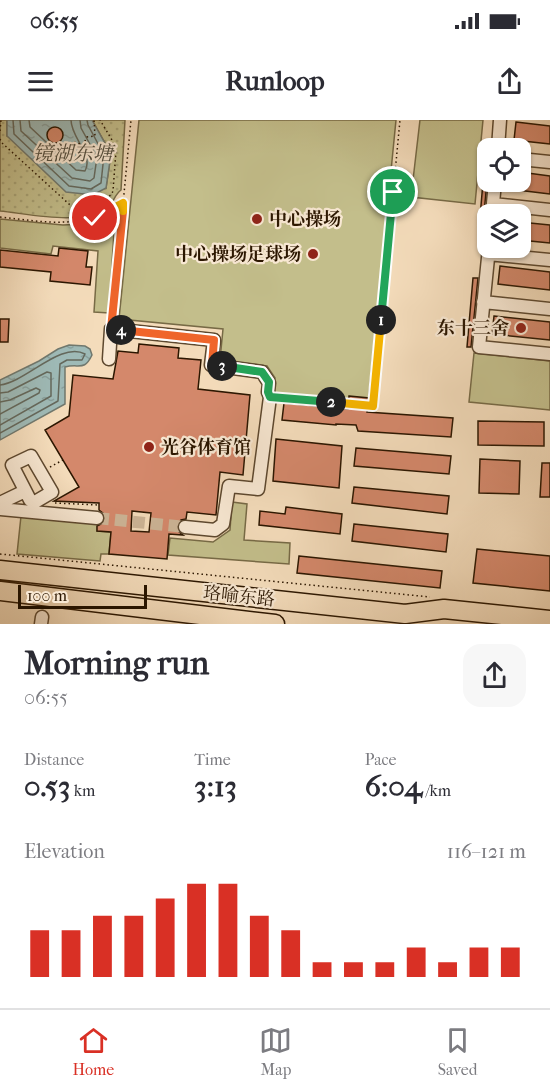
<!DOCTYPE html>
<meta charset="utf-8">
<style>
:root{--surface:#fff;--page:#f7f7f7;--text:#2b2b33;--muted:#7c7c81;--line:#e1e1e2;--accent:#d93025}
body{margin:0;font-family:"IM FELL French Canon","Noto Serif SC",serif;background:var(--page);color:var(--text);height:100vh;display:flex;flex-direction:column;font-size:22px;white-space:nowrap}
*{box-sizing:border-box;margin:0}
p{font-size:20px;color:var(--muted)}
.icon{flex:none;width:33px;height:33px;fill:none;stroke:currentColor;stroke-width:2;stroke-linecap:round;stroke-linejoin:round}
.map{position:relative;height:504px;overflow:hidden}
.details{display:flex;flex-direction:column;background:var(--surface);flex:1}
.details>*{flex:none}
.buttons{position:absolute;left:477px;top:18px;display:grid;gap:12px}
.buttons a{display:grid;place-items:center;width:54px;height:54px;border-radius:12px;background:var(--surface);box-shadow:0 2px 4px #0004;font-size:30px}
.scale{position:absolute;left:18px;bottom:15px;width:129px;box-sizing:border-box;padding-left:6px;border:3px solid #2b1600;border-top:0;font-size:16px;line-height:21px;white-space:nowrap;color:#2b1600;-webkit-text-stroke:4px #f8e8d3;paint-order:stroke}
.pin{position:absolute;display:grid;place-items:center;width:51px;height:51px;color:#fff;margin:-26px;border:3px solid #fff;border-radius:50%;box-shadow:0 2px 6px #0007}
.km{position:absolute;width:30px;height:30px;margin:-15px;border-radius:50%;background:#222;color:#fff;font-size:16px;line-height:30px;text-align:center}
.round{display:grid;place-items:center;flex:none;width:63px;height:63px;border-radius:18px;background:var(--page)}
.headline{display:flex;align-items:center;justify-content:space-between;height:102px;padding:0 24px}
h1{font-size:33px;font-weight:700;line-height:45px}
.figures{display:grid;grid-template-columns:repeat(3,1fr);gap:9px;height:102px;padding:6px 24px}
.figures div{display:grid;align-content:center}
.figures b{font-size:30px;font-weight:700}
.figures small{font-size:16px;font-weight:400}
.figures p{font-size:16px}
.chart{height:168px;padding:12px 24px}
.chart p{display:flex;justify-content:space-between}
.chart svg{width:100%;height:108px;margin-top:6px;stroke:var(--accent);stroke-width:6}
.status{display:flex;justify-content:space-between;align-items:center;height:42px;padding:0 30px;background:var(--surface);direction:ltr}
.status svg{height:16px;fill:currentColor}
header{display:flex;justify-content:space-between;align-items:center;height:78px;padding:0 24px;background:var(--surface);font-size:27px;font-weight:700}
.menu{display:flex;justify-content:space-around;align-items:center;height:84px;border-top:2px solid var(--line);background:var(--surface);font-size:16px;color:var(--muted)}
.menu a{display:grid;justify-items:center;gap:3px}
.menu .on{color:var(--accent)}
.map>svg:first-child{display:block}
.grass{fill:#c3be8b;stroke:#776a46;stroke-width:1.5}
.park{fill:url(#park-dots);stroke:#776a46;stroke-width:1.5}
.water{fill:url(#water-ripples);stroke:#70786e;stroke-width:1.5}
.lines{fill:none;stroke-linecap:round;stroke-linejoin:round}
.shore{stroke:#64685c;stroke-width:1.5}
.building{fill:#d4886b;stroke:#2b1600;stroke-width:1.5;fill-rule:evenodd}
.minor-tunnel{stroke:#ccb496;stroke-width:12;stroke-dasharray:12 6;stroke-linecap:butt}
.minor-casing{stroke:#5d482f;stroke-width:15}
.highway-casing{stroke:#2b1600;stroke-width:21}
.path{stroke:#2b1600;stroke-width:1.5;stroke-dasharray:1.5 3;stroke-linecap:butt}
.minor{stroke:#f8e8d3;stroke-width:12}
.highway{stroke:#f4dcbb;stroke-width:18}
.split-1-casing{stroke:#fff;stroke-width:12}
.split-2-casing{stroke:#fff;stroke-width:12}
.split-3-casing{stroke:#fff;stroke-width:12}
.split-4-casing{stroke:#fff;stroke-width:12}
.split-5-casing{stroke:#fff;stroke-width:12}
.split-6-casing{stroke:#fff;stroke-width:12}
.split-1{stroke:#22a559;stroke-width:8}
.split-2{stroke:#f5b400;stroke-width:8}
.split-3{stroke:#22a559;stroke-width:8}
.split-4{stroke:#f0652b;stroke-width:8}
.split-5{stroke:#f0652b;stroke-width:8}
.split-6{stroke:#f5b400;stroke-width:8}
.poi-dot{fill:#8f2418;stroke:#f8e8d3;stroke-width:2}
.labels{text-anchor:middle;stroke-width:4.5;stroke-linejoin:round;paint-order:stroke}
.poi-label{font-size:18px;font-weight:bold;fill:#2b1600;stroke:#f8e8d3;text-anchor:start}
.street-label{font-size:18px;fill:#2b1600;stroke:#f8e8d3}
.water-label{font-size:20px;font-style:italic;fill:#534f40;stroke:#f8e8d3}
</style>
<div class="status"><b>06:55</b><svg viewBox="0 0 49 12"><path d="M0 12V9h3v3zM5 12V6h3v6zM10 12V3h3v9zM15 12V0h3v12zM26 1h20v11H26zM47 4h2v5h-2z"/></svg></div>
<header><svg class="icon" aria-label="menu" viewBox="0 0 24 24"><path d="M4 6h16M4 12h16M4 18h16"/></svg>Runloop<svg class="icon" aria-label="share" viewBox="0 0 24 24"><path d="M12 15V3M7 8l5-5 5 5M5 13v7h14v-7"/></svg></header>
<div class="map">
<svg width="550" height="504" viewBox="0 0 550 504">
<defs>
<pattern id="park-dots" width="8" height="8" patternUnits="userSpaceOnUse" patternTransform="scale(1.5)"><rect width="8" height="8" fill="#c3be8b"/><path d="M2 2h.1M6 6h.1" fill="none" stroke="#a8a376" stroke-width="1.8" stroke-linecap="round"/></pattern>
<pattern id="water-ripples" width="26" height="14" patternUnits="userSpaceOnUse" patternTransform="scale(1.5)"><rect width="26" height="14" fill="#9ebab7"/><path d="M2 4q2-2 4 0t4 0M15 11q2-2 4 0t4 0" fill="none" stroke="#889f9c"/></pattern>
</defs>
<rect width="100%" height="100%" fill="#f4dcbb"/>
<filter id="stains"><feTurbulence type="fractalNoise" baseFrequency=".00333" numOctaves="4"/><feColorMatrix values="0 0 0 0 .2 0 0 0 0 .09 0 0 0 0 .02 0 0 0 .5 -.17"/></filter>
<radialGradient id="worn" r=".72"><stop offset=".6" stop-color="#630" stop-opacity="0"/><stop offset="1" stop-color="#630" stop-opacity=".3"/></radialGradient>
<path class="grass" d="M139 0H396L368 285 274 276 275 258 267 246 220 240 223 209 119 199Z
M420 0H483L475 84 411 77Z
M105 97 112 102 114 111 109 193 94 192 98 131 53 126 51 134 0 128V99L63 105 82 104Z
M474 233 550 241V290L469 282Z
M232 382 247 384 244 420 290 423 289 444 168 435 170 418 213 422 230 410Z
M21 396 98 402 97 411 111 412 109 434H101L100 441 17 434Z"/>
<path class="park" d="M0 0H7V16L106 68 111 34 92 0H125L121 70C114 75 114 83 107 88 81 106 30 94 0 91Z"/>
<path class="water" d="M7 0H92L111 34 106 68 93 75 66 72 7 16Z
M69 225 85 226 90 229 92 235C84 252 79 243 65 247V284L0 320V260L39 241 58 229Z"/>
<g class="lines">
<path class="shore" d="M13 0 14 14 69 66 91 69 101 63 104 35 88 5 87 0
M20 0 21 11 72 58 90 61 94 58 97 37 81 8 80 0
M29 0 30 7 76 50 85 51C94 35 71 18 71 0
M0 265C26 262 61 221 85 234L82 240H67L60 244 58 281 0 313
M0 273 8 272 47 252 51 253V276L0 305
M0 282 10 280 36 268 40 270 39 273 0 294"/>
</g>
<path class="building" d="M516 2 550 6V24L514 20Z
M47 15a8 8 0 1 1 16 0a8 8 0 1 1-16 0Z
M520 52 550 56V74L509 69V62H520Z
M483 62H487L484 93 488 101V116L487 120 485 121H478Z
M520 102 550 105V123L520 120Z
M59 128 88 131 86 147H92L90 165 50 161 51 152 0 147V130L58 136Z
M500 146 550 152V170L498 164Z
M473 158H478L471 227H467Z
M494 196 550 202V220L492 214Z
M0 199H9L8 222H0Z
M139 224 179 228 178 238 201 240 198 269 250 275 243 355 220 352 216 395 187 392 186 399 181 400 177 406 178 411 183 415 169 414 167 439 109 434 111 412 97 411V406L103 403 105 398 104 394 99 390V383L54 381 79 367 45 310 69 296 73 255 113 259 118 231 138 233ZM132 391 151 393 149 412 131 411Z
M349 276 369 278 367 292 453 298 451 317 358 311 356 305 336 304V305L282 300 284 283 348 289Z
M478 301 544 302V326L478 325Z
M276 319 342 326 339 368 273 361Z
M356 328 451 336 449 354 354 346Z
M480 339 520 341 519 374 479 373Z
M542 343H550V377H540Z
M354 367 449 376 447 394 352 383Z
M286 387 342 394 340 414 259 405 260 391 285 394Z
M354 404 448 414 446 432 352 421Z
M477 429 550 436V471L473 463Z
M299 436 442 451 440 468 297 453Z"/>
<g class="lines">
<path class="minor-tunnel" d="M97 398 185 407"/>
<defs>
<path id="minor" d="M498 28 500 0
M520 39 550 42
M493 84 550 90
M492 94 495 62
M489 128 479 227 550 234
M488 134 550 140
M483 182 550 189
M109 239 111 209 214 220 211 245 262 252 269 263 268 272 270 277 258 369 229 366 223 404 215 410 185 407
M31 336 52 372 35 382 30 380 12 345Z
M0 383 25 371
M0 389 97 398
M41 504 42 497"/>
<path id="highway" d="M0 450 405 494 444 489 550 500
M0 471 275 504"/>
</defs>
<use href="#minor" class="minor-casing"/>
<use href="#highway" class="highway-casing"/>
<path class="path" d="M0 11 1 0
M0 19 2 23 69 84C71 86 74 88 78 88 89 90 109 81 113 71L116 31 112 20 100 0
M55 23 63 32 74 22 83 25 87 17 95 16 94 0
M0 97C48 102 78 110 122 84
M112 200 131 0
M280 278 373 286 400 0
M50 347 63 340
M55 383 99 385
M0 434 430 477"/>
<use href="#minor" class="minor"/>
<use href="#highway" class="highway"/>
</g>
<g class="lines">
<defs>
<path id="split-1" d="M381 200 393 72"/>
<path id="split-2" d="M331 282 373 286 381 200"/>
<path id="split-3" d="M222 246 262 252 269 262 268 272 270 277 331 282"/>
<path id="split-4" d="M121 210 214 220 212 245 222 246"/>
<path id="split-5" d="M121 210 111 209 123 91"/>
<path id="split-6" d="M95 98 123 83V91"/>
</defs>
<use href="#split-1" class="split-1-casing"/>
<use href="#split-2" class="split-2-casing"/>
<use href="#split-3" class="split-3-casing"/>
<use href="#split-4" class="split-4-casing"/>
<use href="#split-5" class="split-5-casing"/>
<use href="#split-6" class="split-6-casing"/>
<use href="#split-1" class="split-1"/>
<use href="#split-2" class="split-2"/>
<use href="#split-3" class="split-3"/>
<use href="#split-4" class="split-4"/>
<use href="#split-5" class="split-5"/>
<use href="#split-6" class="split-6"/>
</g>
<g class="poi-dot">
<circle cx="257" cy="99" r="6"/>
<circle cx="313" cy="134" r="6"/>
<circle cx="521" cy="208" r="6"/>
<circle cx="149" cy="327" r="6"/>
</g>
<g class="labels">
<g class="poi-label">
<text x="269" y="105">中心操场</text>
<text x="301" y="140" text-anchor="end">中心操场足球场</text>
<text x="509" y="214" text-anchor="end">东十三舍</text>
<text x="161" y="333">光谷体育馆</text>
</g>
<g class="street-label">
<text transform="translate(239 476) rotate(6)" y="6">珞喻东路</text>
</g>
<g class="water-label">
<text x="73" y="40">镜湖东塘</text>
</g>
</g>
<rect width="100%" height="100%" filter="url(#stains)"/>
<rect width="100%" height="100%" fill="url(#worn)"/>
</svg>
<div class="buttons">
<a><svg class="icon" aria-label="locate" viewBox="0 0 24 24"><circle cx="12" cy="12" r="6"/><path d="M12 2v4M12 18v4M2 12h4M18 12h4"/></svg></a>
<a><svg class="icon" aria-label="layers" viewBox="0 0 24 24"><path d="M12 4l9 5-9 5-9-5zM3 14l9 5 9-5"/></svg></a>
</div>
<div class="scale">100 m</div>
<div class="pin" style="left:393px;top:72px;background:#1e9e55"><svg class="icon" aria-label="arrive" viewBox="0 0 24 24"><path d="M6 21V4h12l-3 4 3 4H6"/></svg></div>
<div class="pin" style="left:95px;top:98px;background:#d93025"><svg class="icon" aria-label="check" viewBox="0 0 24 24"><path d="M5 12l5 5 9-10"/></svg></div>
<b class="km" style="left:381px;top:200px">1</b>
<b class="km" style="left:331px;top:282px">2</b>
<b class="km" style="left:222px;top:246px">3</b>
<b class="km" style="left:121px;top:210px">4</b>
</div>
<section class="details">
<div class="headline"><div><h1>Morning run</h1><p>06:55</p></div><a class="round"><svg class="icon" aria-label="share" viewBox="0 0 24 24"><path d="M12 15V3M7 8l5-5 5 5M5 13v7h14v-7"/></svg></a></div>
<div class="figures">
<div><p>Distance</p><b>0.53<small> km</small></b></div>
<div><p>Time</p><b>3:13</b></div>
<div><p>Pace</p><b>6:04<small> /km</small></b></div>
</div>
<div class="chart"><p><span>Elevation</span>116–121 m</p>
<svg viewBox="0 0 160 44" preserveAspectRatio="none"><path d="M5 44V25M15 44V25M25 44V19M35 44V19M45 44V12M55 44V6M65 44V6M75 44V19M85 44V25M95 44V38M105 44V38M115 44V38M125 44V32M135 44V38M145 44V32M155 44V32"/></svg>
</div>
</section>
<nav class="menu">
<a class="on"><svg class="icon" aria-label="home" viewBox="0 0 24 24"><path d="M3 11l9-7 9 7M6 9v11h12V9"/></svg>Home</a>
<a><svg class="icon" aria-label="map" viewBox="0 0 24 24"><path d="M3 6l6-2 6 2 6-2v14l-6 2-6-2-6 2zM9 4v14M15 6v14"/></svg>Map</a>
<a><svg class="icon" aria-label="saved" viewBox="0 0 24 24"><path d="M7 4h10v16l-5-4-5 4z"/></svg>Saved</a>
</nav>
